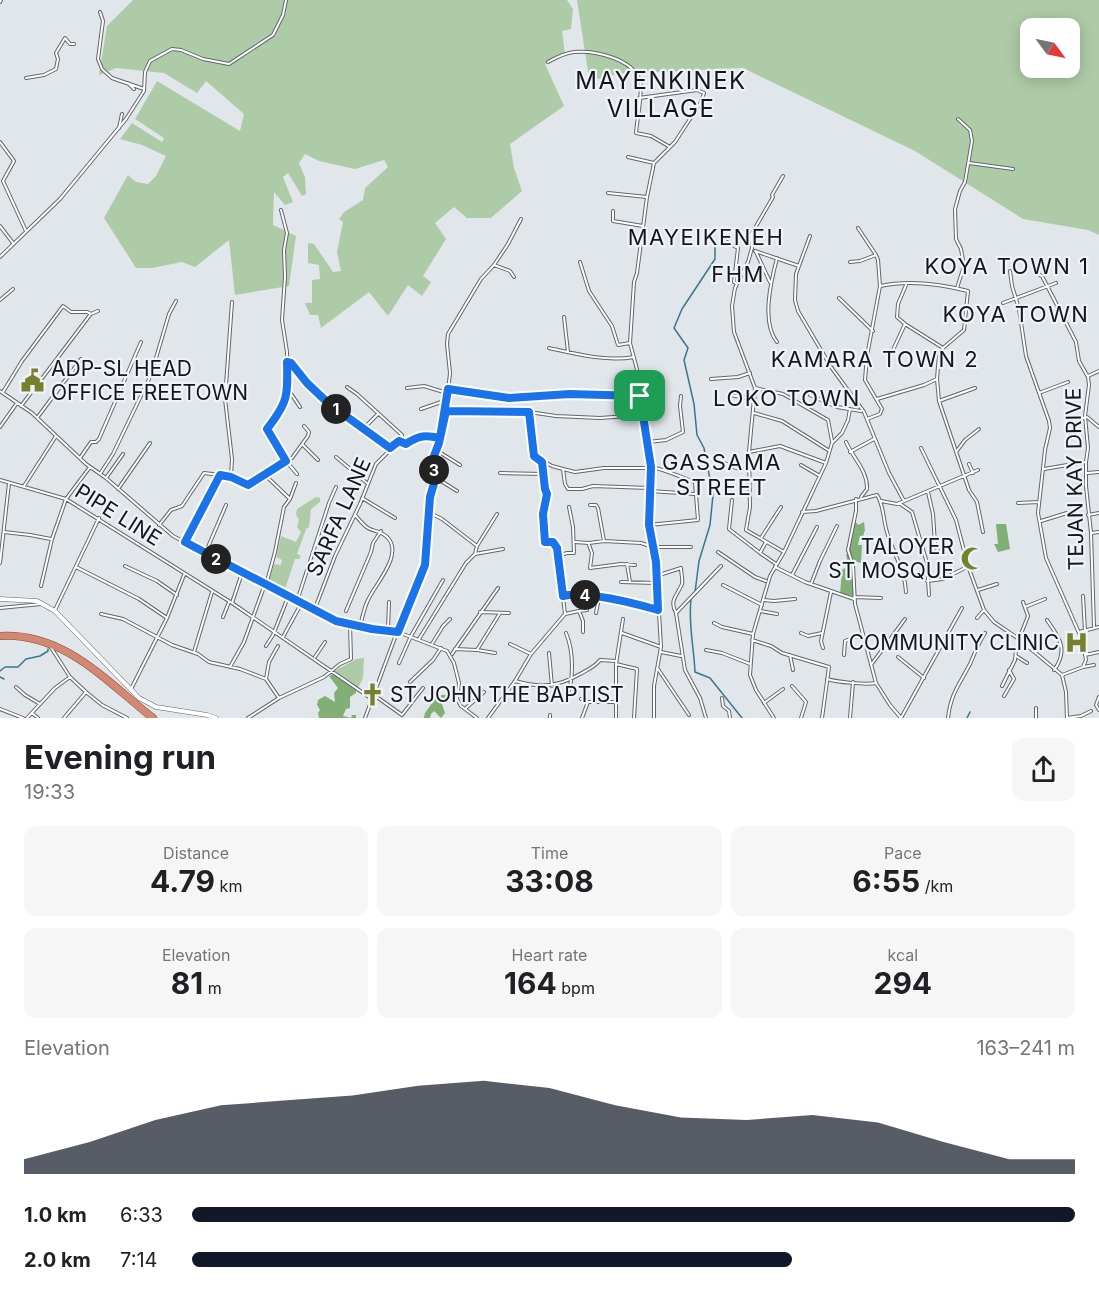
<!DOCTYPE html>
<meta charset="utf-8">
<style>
:root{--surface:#fff;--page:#f6f6f6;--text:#202124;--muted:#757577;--accent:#111827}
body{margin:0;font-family:Inter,sans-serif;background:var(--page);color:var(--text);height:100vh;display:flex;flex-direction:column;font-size:22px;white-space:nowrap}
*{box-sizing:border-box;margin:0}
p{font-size:20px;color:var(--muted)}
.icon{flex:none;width:33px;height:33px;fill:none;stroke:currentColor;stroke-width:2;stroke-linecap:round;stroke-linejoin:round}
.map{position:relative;height:718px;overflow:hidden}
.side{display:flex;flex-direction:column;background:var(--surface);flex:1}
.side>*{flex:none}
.needle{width:39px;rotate:123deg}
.controls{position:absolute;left:1020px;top:18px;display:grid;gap:12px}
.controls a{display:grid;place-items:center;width:60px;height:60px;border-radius:12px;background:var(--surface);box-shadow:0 3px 15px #0003;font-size:30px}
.pin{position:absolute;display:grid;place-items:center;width:51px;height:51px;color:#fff;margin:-26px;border-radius:12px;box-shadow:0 3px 9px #0006}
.km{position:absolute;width:30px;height:30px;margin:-15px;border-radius:50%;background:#222;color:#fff;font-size:16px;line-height:30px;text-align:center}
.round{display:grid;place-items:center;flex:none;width:63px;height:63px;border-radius:12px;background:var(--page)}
.head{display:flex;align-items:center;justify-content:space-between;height:102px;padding:0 24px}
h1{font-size:33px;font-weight:700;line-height:45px}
.stats{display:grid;grid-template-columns:repeat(3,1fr);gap:9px;height:102px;padding:6px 24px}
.stats div{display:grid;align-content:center;border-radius:12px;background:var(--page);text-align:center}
.stats b{font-size:30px;font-weight:700}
.stats small{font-size:16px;font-weight:400}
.stats p{font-size:16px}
.chart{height:168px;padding:12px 24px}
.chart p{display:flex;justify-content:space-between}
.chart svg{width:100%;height:108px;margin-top:6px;fill:var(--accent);opacity:.7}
ul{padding:0 24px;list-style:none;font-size:20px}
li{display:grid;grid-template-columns:96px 72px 1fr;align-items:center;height:45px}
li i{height:15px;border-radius:8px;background:var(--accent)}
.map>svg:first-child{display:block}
.green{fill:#aecba7;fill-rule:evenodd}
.forest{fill:#81af76}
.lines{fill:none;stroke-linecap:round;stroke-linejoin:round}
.stream{stroke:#39778c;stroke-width:1.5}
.minor-casing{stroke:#61666a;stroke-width:4}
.tertiary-casing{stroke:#61666a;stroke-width:5}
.trunk-casing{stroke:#894d3c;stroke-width:8}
.minor{stroke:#fff;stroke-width:2}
.tertiary{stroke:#fff;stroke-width:4}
.trunk{stroke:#d38873;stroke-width:7}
.route-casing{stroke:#fff;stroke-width:12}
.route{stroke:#1a73e8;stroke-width:8}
.labels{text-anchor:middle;stroke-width:4.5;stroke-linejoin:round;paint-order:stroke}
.poi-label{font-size:21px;fill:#141618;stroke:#eef3f9;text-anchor:start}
.street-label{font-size:21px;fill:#141618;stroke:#eef3f9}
.neighbourhood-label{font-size:22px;letter-spacing:1.5px;fill:#141618;stroke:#eef3f9}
.quarter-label{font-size:24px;letter-spacing:1.5px;fill:#141618;stroke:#eef3f9}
</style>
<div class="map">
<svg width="1099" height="718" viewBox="0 0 1099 718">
<rect width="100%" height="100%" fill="#e1e6eb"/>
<path class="green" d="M133 0H567L573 9 571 29 562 31 565 54 545 64 564 106 510 144 514 168 522 191 491 218H467L454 207 435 223 446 239 423 276 431 282 422 296 408 285 388 316 369 292 321 328 318 315H310L305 303H312V280L320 279 319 265 308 263V243L314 244 333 272 341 271 337 252 343 222 339 219 344 212 363 200 365 188 388 167 384 160 355 169 319 161 305 154 299 163 305 177 306 194 302 196 288 173 283 177 293 202 285 205 274 192 273 225 296 236 289 286 235 295 229 240 195 267 182 262 152 268H136L104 218 128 175 136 182 148 184 156 176 166 156 142 145 120 139 132 123 162 142 164 138 135 119 157 81 240 131 244 114 206 81 197 93 164 73 116 68 99 75 107 26Z
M577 0H1099V235L1088 230 1023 219 915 151 743 68 617 74 601 79 589 78ZM1030 28H1070V68H1030Z
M316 497 320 498V502L311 509 309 527 306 529 297 554 301 556 299 559H295L284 592 268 584 274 564 281 565 282 560 276 557 281 536 296 542 301 532 297 527 299 520 296 514 297 509Z
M364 658 363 678 358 688 335 671 356 659Z"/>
<path class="forest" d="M855 521 858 525 864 522 865 531 864 532 863 540H859L858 545H862L861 563 853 561 849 549Z
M996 524H1006L1010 549 998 552 994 544H998Z
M846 554H848L852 570 848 571 849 575H852L854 596 840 594 842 570 848 566Z
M333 674 356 690V693L350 697V708L346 709 343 716 351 718 352 715H356V718H319L318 713 320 710 317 705 318 700 325 696 335 702 334 693 338 688 329 676Z
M449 694 448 700 442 704 445 713 441 718 434 711 431 714 430 718H424L425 713 437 696Z"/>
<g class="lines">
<path class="stream" d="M695 592 699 561 710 525 713 495 704 448 697 435 694 404 684 360 688 348 674 328 682 309 715 259V247
M691 599C688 624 694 647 695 672L710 678 742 718
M0 671 5 667H18L26 659 40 656 48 651V649
M0 677 4 679
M967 718 970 712"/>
<defs>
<path id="minor" d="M0 2 1 0
M100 12 103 21 98 59 102 69 112 78 144 89
M548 62C555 58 566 53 574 52 595 50 633 59 640 81 643 92 637 120 636 133L651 136 670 147
M26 78 44 75 56 69 58 59 56 53 65 38 70 44H74
M128 83 134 89
M639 98 697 90 704 93 701 102 675 142 654 163 647 197 637 273 634 282 630 343 639 377V399L648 442 651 467 649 525 656 562 661 647 654 686V718
M119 128 122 114
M0 142 14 161 3 181 26 231
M628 157 654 163
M969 163 1013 169
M783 176 772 195 773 197 751 235 752 248 748 262 735 288 732 306 734 332 755 388 749 452 750 507 746 530 784 552
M608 193 647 197
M281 210 287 233 284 250 285 277 282 320 287 352 288 385 284 407 267 429 286 461 297 474
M613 211V221L643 226
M0 226 13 243
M858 228 876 255 878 260 880 286 867 356 865 380 882 409 880 414 867 419
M810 236 796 274 795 300 798 311 831 367 864 412 889 473 904 501
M723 240 738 248 734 282 737 284
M755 251 799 266
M756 252 770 282
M0 257 60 199 126 119 144 91 145 72 150 61 172 49 181 50 203 59 229 64 273 35 283 15 286 0
M777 258C771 281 761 322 777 342
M580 262 589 291 612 326 618 345 630 343
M850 262 860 261 876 255
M494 265 510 271 514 277
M1010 271 1012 286 1019 309 1026 356 1049 421 1050 428 1045 450 1038 513 1046 558 1083 642 1086 660 1083 667 1062 675
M1036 273 1042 276 1076 342 1079 361 1088 377 1089 385 1085 416 1088 448 1086 462V486L1091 533 1094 627
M906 285 898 304 897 317 905 324 943 348
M880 286C908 280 940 284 968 291L964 330 943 348 939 354 937 379 939 401 969 490 977 502 983 532
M957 288 964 266 961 249 956 239 955 209 960 191 965 182 972 141 970 130 958 119
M839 298 873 331
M0 300 13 289
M1003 303 1056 283
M564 317 568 352
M549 348C576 354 607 362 634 357
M893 350 905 324
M287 362 291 363C309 390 336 411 364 428L378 414
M1088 376 1099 371
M711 379 738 377 750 373
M639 386H658
M347 387 357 394 402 435 399 441
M287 388 300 407
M407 388 424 386 447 393
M755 388 783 394 828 420 832 441
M449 389 509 398 570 394 640 396
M0 391 32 413 86 464 106 478 173 536 335 621 372 629 398 632 447 651 454 663 459 683 457 699 461 706 477 718
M3 392 22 361 63 306 71 312H87L91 314 98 311
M1039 393 1068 382
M729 395 755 399
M810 395 837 407 861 411
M877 399 924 385 937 379
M939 401 975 388
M21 406 90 315
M421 409 447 400
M446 411 529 412 556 416 600 418 642 415
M529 412 534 456 552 466 563 469 565 484 568 489H582L593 486 650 488
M754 413 782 421 828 450
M37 418 81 359
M1071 421 1087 417 1099 427
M0 427 17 403
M364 428 390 449
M399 441 406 444C420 434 424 435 440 438
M648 442 666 440 683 432 680 406 681 396
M846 442C853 458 868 471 867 489L861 497
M302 444 318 460
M921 448 956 520 968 566 984 610 994 622 1019 639 1062 675
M436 450 460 465
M749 452 780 446 826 463
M850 452 874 439
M956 452 965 440 979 429
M336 457 368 484
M80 458 91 442H96L99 439 141 342
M722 462 736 468 750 470
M969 464 973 473
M801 465 820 476
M563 469 575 472 604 468H649
M1044 469 1085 462
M500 473 543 474
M1087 473 1099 472
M100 474 113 454 151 375 169 314 176 301
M265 475 290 499
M231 476 232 459 225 399 232 302
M106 478 123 454
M0 480 66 499 232 603 372 699
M435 480 441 481 457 491
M24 486 56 436
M118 489 150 443
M650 491 695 494
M928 492 933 514 935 544 939 553
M362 498 395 518
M856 499V511L848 550 853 565 855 604 876 683 890 705 901 718
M732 500 729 529 760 553
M881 501 897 504 978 470
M899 503 912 512 927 563 929 595
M1018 503 1039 502
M590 505H596L598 508 604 541
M802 512 816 511 877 495C884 505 883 520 887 532 893 553 905 570 906 592
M430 513 442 519 477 546 475 554
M355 515C359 519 363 525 368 528 375 532 382 531 388 538 403 555 376 583 368 600 364 608 362 618 360 627
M1088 515 1099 513
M1041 521 1067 513
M159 525 171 510 182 506 204 473 220 475
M649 525 698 520 695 482C680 477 667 470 651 467
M4 532 30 535 51 539
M1091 533 1099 532
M761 538 781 507
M185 542 220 475 230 477 248 485 292 458 308 436 309 432 304 426
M575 542 589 543 604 541 641 543 653 547H691
M766 542 760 553 776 564
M589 545 592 553 590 568 621 564 635 565
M477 546 497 514
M718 552 755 577 766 581
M205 554 226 505
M558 556 567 553H574L573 527 569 507
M0 563 9 483
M627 564 630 582
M125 566 157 581 177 595
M76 567 139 599 167 618
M775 567 805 582 854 599
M792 575 817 527
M656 576 681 568C681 573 683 579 682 584 677 596 669 600 676 613L685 670 700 698 706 718
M927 581 943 579 971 565
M621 582 657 583
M811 584 820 561 837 526
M266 585 275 552 284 507 290 499 296 483
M723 585 762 605
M41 586 52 539 66 499 90 467
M978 590 997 584
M563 596C587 591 633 603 657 610
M1083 596 1085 631
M854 597 881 598
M764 600 774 601 795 599
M297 601 329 503 336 487
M232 603 242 573
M1025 607 1045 599
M0 608 41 604
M55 610 99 518
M314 611 335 556 360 504 376 464 399 441
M346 611 371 552 373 543 381 531
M579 611 587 610
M760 611 777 614
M480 612 509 613
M596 613 599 598
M676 613 721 566
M101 614 123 619 172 645 198 654 209 662 240 669 266 679
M565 614 579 611 583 621V632
M223 617 229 602
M977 618 984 610
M1047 620C1059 637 1069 650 1054 670
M714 623 722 627 753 634
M388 629 389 602
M1079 632 1099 627
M566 633C574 652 574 680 566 700
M622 633 661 647
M801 633 808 636 822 633
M283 637 301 604
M419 639 466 563 475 554 503 549
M1019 639 1028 616 1023 602
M752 640 771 646 782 653 829 667 822 718
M432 644 443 626 450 619
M510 644 531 654
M50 646 70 677 86 692 64 718
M266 646 273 635 288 597
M278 646 269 662 266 679 279 698
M823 648 821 641 831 592
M455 649 477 650 500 613
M477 650 495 653
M706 650 722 653 750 664
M194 652 212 592
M661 652 681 656
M549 653 552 686
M452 654 498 588
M790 655 793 670
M844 655 845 641 862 634
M1085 655 1099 652
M1016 656 1027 663
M315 657 325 642
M898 657 924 678
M399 663 411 636 443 580
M616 664 637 669 634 718
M871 665 905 619
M230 667 244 642 265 584
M1083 667 1094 665
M658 669 689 715
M1062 675 1066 692 1067 718
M827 679C837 682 866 685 876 683
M515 681C539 688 558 687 580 674 587 670 595 667 600 660L616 661
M410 682 433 660 441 648
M792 686 806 702 801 718
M1002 686 1015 660 1016 650 1023 642
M16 687 25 695 40 704
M131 689 167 618 184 575
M86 692 102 705 127 718
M374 695 402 715 423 688
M1004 696 1014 679 1009 670
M1099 697 1096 705 1099 710
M722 698 723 706 729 711 730 718
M581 699 588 702
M764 703 783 689
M466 708 484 692
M0 709 23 718
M32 713 38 718
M27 718 55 688 70 677
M248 718 279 698 324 677 340 664 351 659 350 625
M365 718 406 608 425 565 430 497 435 480 434 456 439 443 446 411 450 373 447 344 448 334 481 279 494 265 508 244 521 219
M488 718 515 681 531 654 565 614 557 548 553 542H545L543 514 547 494 545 489 542 462
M550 718V715
M582 718 588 702H617
M616 718V664L623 619
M774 718 756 690 750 675 753 634 770 576 784 552 826 463 832 443 842 433 848 420 850 409
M850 718 853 682
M901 718 962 608
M948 718C951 693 959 685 970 664 975 653 978 643 985 633
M1036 718V708
M1067 718 1081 716 1091 711"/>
<path id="tertiary" d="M0 599 37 601 55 611 139 698 156 707 207 715 216 718"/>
<path id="trunk" d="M0 636C64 632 107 682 153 718"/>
</defs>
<use href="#minor" class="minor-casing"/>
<use href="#tertiary" class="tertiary-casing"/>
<use href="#trunk" class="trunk-casing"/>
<use href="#minor" class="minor"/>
<use href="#tertiary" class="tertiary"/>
<use href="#trunk" class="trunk"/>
</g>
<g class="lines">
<defs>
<path id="route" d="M640 396 570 394 509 398 448 389 440 438C426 435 419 435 406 444L399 441 390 448 328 403 307 383 291 363 287 362C288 396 288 402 267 429L286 461 248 485 231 477 220 475 185 542 336 621 372 629 398 632 425 565 430 497 435 480 434 456 439 443 446 411 529 412 534 456 542 462 545 489 547 494 543 514 545 542H553L557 548 563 596C587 591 633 603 658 610L656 562 649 525 651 467 640 396"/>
</defs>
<use href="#route" class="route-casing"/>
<use href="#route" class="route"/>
</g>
<defs>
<symbol id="civic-bare" viewBox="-9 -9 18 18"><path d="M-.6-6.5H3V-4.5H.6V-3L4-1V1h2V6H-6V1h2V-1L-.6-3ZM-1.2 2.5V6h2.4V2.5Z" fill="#77812d" stroke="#eef3f9" stroke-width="2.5" paint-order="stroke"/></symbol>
<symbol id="mosque-bare" viewBox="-9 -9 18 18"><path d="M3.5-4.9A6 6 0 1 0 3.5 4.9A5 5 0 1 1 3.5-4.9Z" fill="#77812d" stroke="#eef3f9" stroke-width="2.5" paint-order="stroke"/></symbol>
<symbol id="hospital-bare" viewBox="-9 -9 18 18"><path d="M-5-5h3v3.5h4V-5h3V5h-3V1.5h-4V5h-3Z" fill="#77812d" stroke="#eef3f9" stroke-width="2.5" paint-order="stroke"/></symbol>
<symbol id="church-bare" viewBox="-9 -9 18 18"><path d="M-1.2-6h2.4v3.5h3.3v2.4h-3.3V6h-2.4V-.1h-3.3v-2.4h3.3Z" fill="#77812d" stroke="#eef3f9" stroke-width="2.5" paint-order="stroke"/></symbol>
</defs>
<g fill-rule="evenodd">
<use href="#civic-bare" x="16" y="364" width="33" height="33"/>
<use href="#mosque-bare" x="956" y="542" width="33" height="33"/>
<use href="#hospital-bare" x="1060" y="626" width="33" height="33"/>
<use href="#church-bare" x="356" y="678" width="33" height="33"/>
</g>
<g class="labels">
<g class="poi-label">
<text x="51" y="376">ADP-SL HEAD<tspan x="51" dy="24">OFFICE FREETOWN</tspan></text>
<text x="954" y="554" text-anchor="end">TALOYER<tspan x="954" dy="24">ST MOSQUE</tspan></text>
<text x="1059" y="650" text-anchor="end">COMMUNITY CLINIC</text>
<text x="390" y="702">ST JOHN THE BAPTIST</text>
</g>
<g class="street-label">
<text transform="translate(1075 479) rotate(-91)" y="7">TEJAN KAY DRIVE</text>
<text transform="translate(118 515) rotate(32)" y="7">PIPE LINE</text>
<text transform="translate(339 517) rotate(-66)" y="7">SARFA LANE</text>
</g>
<g class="neighbourhood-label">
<text x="706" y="245">MAYEIKENEH</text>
<text x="1007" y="274">KOYA TOWN 1</text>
<text x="738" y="282">FHM</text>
<text x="1016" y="322">KOYA TOWN</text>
<text x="875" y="367">KAMARA TOWN 2</text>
<text x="787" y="406">LOKO TOWN</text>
<text x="722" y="470">GASSAMA<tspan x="722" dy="25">STREET</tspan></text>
</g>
<g class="quarter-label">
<text x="661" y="89">MAYENKINEK<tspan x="661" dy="28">VILLAGE</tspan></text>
</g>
</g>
</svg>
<div class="controls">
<a><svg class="needle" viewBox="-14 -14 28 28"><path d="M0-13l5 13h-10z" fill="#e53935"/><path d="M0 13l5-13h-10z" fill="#757577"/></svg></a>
</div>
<div class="pin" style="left:640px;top:396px;background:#1e9e55"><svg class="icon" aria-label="arrive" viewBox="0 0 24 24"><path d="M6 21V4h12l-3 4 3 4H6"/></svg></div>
<b class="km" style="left:336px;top:409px">1</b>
<b class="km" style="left:216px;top:559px">2</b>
<b class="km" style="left:434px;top:470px">3</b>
<b class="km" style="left:585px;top:595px">4</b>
</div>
<section class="side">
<div class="head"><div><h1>Evening run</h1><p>19:33</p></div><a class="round"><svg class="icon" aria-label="share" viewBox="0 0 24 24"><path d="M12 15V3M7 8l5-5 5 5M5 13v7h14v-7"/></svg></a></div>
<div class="stats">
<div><p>Distance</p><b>4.79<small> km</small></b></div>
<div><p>Time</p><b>33:08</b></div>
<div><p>Pace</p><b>6:55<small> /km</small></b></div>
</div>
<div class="stats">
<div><p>Elevation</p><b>81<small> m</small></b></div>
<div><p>Heart rate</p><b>164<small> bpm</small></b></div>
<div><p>kcal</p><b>294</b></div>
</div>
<div class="chart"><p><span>Elevation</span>163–241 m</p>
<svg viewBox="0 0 160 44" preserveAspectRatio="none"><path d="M0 44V38L10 31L20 22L30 16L40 14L50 12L60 8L70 6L80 9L90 16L100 21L110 22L120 20L130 23L140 31L150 38L160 38V44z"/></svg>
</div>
<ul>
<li><b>1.0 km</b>6:33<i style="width:100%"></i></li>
<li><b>2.0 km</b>7:14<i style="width:68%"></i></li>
</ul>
</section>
